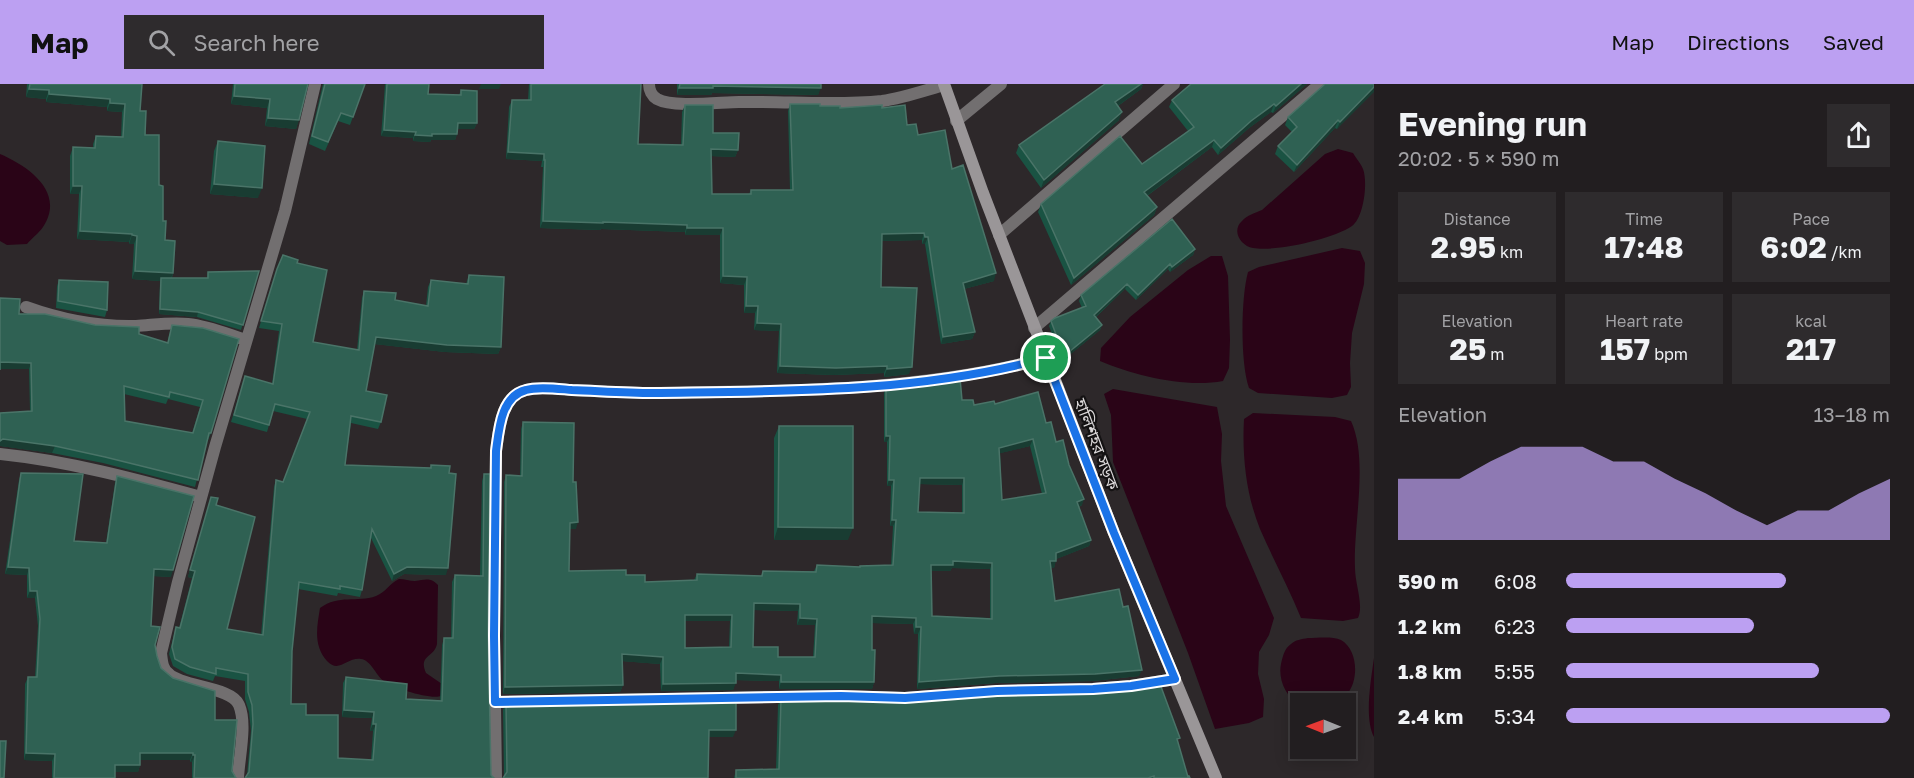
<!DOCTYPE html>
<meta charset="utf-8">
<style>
:root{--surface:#221e20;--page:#2e2b2d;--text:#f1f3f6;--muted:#a2a2a5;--line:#3f3c3e;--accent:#bca0f2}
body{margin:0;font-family:"Golos Text","Noto Sans Bengali",sans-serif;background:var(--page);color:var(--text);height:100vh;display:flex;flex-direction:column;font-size:22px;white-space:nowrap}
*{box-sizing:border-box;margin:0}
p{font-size:20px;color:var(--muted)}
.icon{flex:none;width:33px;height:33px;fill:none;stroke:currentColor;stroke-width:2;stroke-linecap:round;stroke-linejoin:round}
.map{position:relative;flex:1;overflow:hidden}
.details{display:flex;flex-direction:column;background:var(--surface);width:540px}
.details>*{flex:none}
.needle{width:39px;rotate:271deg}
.tools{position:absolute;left:1290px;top:609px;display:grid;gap:12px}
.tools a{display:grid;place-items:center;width:66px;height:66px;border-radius:0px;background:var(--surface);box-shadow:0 3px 15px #0003,0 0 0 2px var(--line);font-size:30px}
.pin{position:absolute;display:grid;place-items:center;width:51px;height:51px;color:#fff;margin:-26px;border:3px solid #fff;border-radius:50%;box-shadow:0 2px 6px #0007}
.round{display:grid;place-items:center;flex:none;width:63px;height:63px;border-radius:0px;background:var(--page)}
.summary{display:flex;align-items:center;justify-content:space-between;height:102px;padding:0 24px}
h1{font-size:33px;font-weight:700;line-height:45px}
.metrics{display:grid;grid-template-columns:repeat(3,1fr);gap:9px;height:102px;padding:6px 24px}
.metrics div{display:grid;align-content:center;border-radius:0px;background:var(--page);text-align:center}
.metrics b{font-size:30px;font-weight:700}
.metrics small{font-size:16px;font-weight:400}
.metrics p{font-size:16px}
.chart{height:168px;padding:12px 24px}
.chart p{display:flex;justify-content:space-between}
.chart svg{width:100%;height:108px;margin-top:6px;fill:var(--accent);opacity:.7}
ul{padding:0 24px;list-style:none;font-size:20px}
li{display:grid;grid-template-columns:96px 72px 1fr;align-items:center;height:45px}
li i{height:15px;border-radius:8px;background:var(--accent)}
header{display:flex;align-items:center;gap:36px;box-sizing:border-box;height:84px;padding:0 30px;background:var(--accent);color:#111}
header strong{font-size:28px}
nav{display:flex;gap:33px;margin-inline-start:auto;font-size:21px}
.search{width:420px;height:54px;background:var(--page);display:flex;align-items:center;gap:15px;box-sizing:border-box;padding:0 21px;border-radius:0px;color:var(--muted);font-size:22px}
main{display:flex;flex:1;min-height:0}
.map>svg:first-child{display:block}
.water{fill:#2a0417}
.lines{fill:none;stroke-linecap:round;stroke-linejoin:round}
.street{stroke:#726f70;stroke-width:12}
.secondary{stroke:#9a9698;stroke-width:12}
.wall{fill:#1a5343;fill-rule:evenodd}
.shaded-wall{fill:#193c32}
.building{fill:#2f6153;stroke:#4a7468;stroke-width:1.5;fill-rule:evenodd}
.route-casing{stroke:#fff;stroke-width:12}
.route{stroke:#1a73e8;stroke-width:8}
.labels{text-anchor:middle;stroke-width:4.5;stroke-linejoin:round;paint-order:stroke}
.street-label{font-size:16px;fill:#dbd8d9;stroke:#141213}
</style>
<header>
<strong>Map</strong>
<div class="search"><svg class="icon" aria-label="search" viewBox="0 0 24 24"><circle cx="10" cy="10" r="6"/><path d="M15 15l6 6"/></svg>Search here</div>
<nav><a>Map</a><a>Directions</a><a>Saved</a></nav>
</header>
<main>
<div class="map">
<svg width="1374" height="694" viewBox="0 0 1374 694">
<rect width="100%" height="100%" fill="#2d282a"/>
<path class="water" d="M1338 65 1353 69C1356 74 1361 80 1363 85 1368 98 1364 133 1352 142 1333 155 1276 168 1253 164 1241 162 1231 147 1242 137 1247 131 1255 129 1262 126L1325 70Z
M0 70C28 82 66 108 43 143 39 149 32 154 27 160L7 161 0 157Z
M1342 164 1360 167 1365 179 1364 200 1352 249 1350 279 1351 303 1347 311 1332 314 1258 309 1249 304C1240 279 1241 213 1248 188L1259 183Z
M1211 172H1222L1228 192 1230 256 1229 284 1223 297C1185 304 1136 292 1100 277L1101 264 1130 233 1188 186Z
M1113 305 1217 323 1222 350 1221 377 1226 422 1274 534 1269 551 1259 568 1258 590 1264 615 1263 633 1249 639 1215 645 1188 569 1113 378 1111 331 1104 310Z
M1253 329 1335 333 1351 337C1369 376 1353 441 1355 484 1355 500 1364 521 1358 534L1343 537 1301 534C1289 504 1273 475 1260 445 1246 410 1242 372 1244 335Z
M399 495C404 495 410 497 415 497 425 496 430 493 438 501L437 560C434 574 418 571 426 589L442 600 441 612C431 616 393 604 384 597 376 592 371 576 361 575 347 573 339 590 327 577 313 561 317 543 320 524 339 510 357 519 376 512 386 508 390 499 399 495Z
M1308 554C1318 554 1332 552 1341 556 1362 568 1359 611 1336 618 1329 620 1305 621 1299 619 1285 613 1278 594 1281 580 1283 572 1284 565 1291 560 1295 556 1302 555 1308 554Z
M1374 574V653C1364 634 1371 596 1374 574Z"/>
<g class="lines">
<path class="street" d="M649 0C649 6 652 12 657 15 673 24 721 18 739 18 787 17 834 22 882 17 903 14 923 7 944 1
M956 37 1001 0
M999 151 1174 0
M26 223C62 236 98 243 136 242 153 241 171 238 188 240 208 242 227 250 246 256
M1034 244 1320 0
M0 370C68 377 135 395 201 413
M496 618 841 612 905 614 997 607 1093 605 1131 602 1175 595
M238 694C239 673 247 640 239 621 232 603 182 603 169 590 162 585 162 577 161 569L178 498 215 363 285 127 315 0
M496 694 494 552 496 367C499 345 501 312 526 306 538 302 559 305 572 306 599 307 626 309 653 309 785 307 918 308 1046 274"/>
<path class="secondary" d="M944 0 983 109 1114 449 1216 694"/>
</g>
<path class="wall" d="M27 0H142L140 27 159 101 165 156 173 189 172 194H207L208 188 259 187 241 246 197 233 159 230 160 197 132 195 134 160H129V158L77 155 79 110H70V72L73 63 93 64V60L96 52 121 53 122 28 107 27V23L46 18V15L26 13Z
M233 0H308L296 45 265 42 267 24 231 20Z
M323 0H365L350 41 338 37 325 67 309 60Z
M385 0H429L428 10 459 11 461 6 477 39 474 45H458L457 50 455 56H431L430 58 413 57V54L381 52Z
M529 0H641L638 60 681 61 682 28 685 21 713 49 738 66 735 73 711 72 712 110H749L751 106H790L788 27 790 20 840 24H882L907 41 918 51 952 85 994 197 964 205 975 248 972 255 941 260 925 160H922V156L882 157 881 203 909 290 884 293V289L834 291 777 289 779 247 754 246 755 229H744V201L720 199V151H685V148L601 145 600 146 540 144 543 83H541L542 77 506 75 509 23 512 16H528Z
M677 0H821L818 11 712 9 711 11H677Z
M1105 0H1143L1141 5 1118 22 1119 36 1041 104 1016 69 1019 61Z
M1307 0 1273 29 1271 28 1249 44 1218 71 1212 63 1147 112 1157 123 1154 131 1071 201 1038 128 1041 120 1142 80 1188 47 1169 23 1172 16Z
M1374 0 1337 45 1335 44 1294 88 1275 70 1278 62 1292 48 1285 41 1288 33Z
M218 57 258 114 210 110 214 67Z
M1195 165 1193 171 1170 188 1168 185 1136 216 1125 205 1096 233 1102 241 1100 246 1062 277 1049 242 1051 237 1082 224 1079 217 1081 211Z
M297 179 313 258 357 266 362 214 364 207 395 216 426 222 428 203 431 196 466 200 469 191 501 263 498 270 445 268 375 260 366 307 381 338 378 345 351 339 345 381 430 384 431 381 446 491 404 490 392 497 371 454 362 506 360 513 338 509 337 512 298 505 292 567 291 620 306 631 338 674 371 676 373 647H370L372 634 342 633 343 599 346 593 406 615 440 616 442 561 444 554H451L452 498 455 491 480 492 482 397 484 390 491 691H247L251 647 249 628 245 615V597L215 592 213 597 187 590 173 582 169 570 176 543 179 544 192 494 188 493 211 413 216 421 227 545 261 551 274 403 276 396 283 398 307 335 273 327 267 348 231 338 245 292 272 300 279 247 259 244 277 185Z
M59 196 107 226 105 233 56 224 57 202Z
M0 214 19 230 139 250 167 259 172 241 203 244 211 349 208 356H207L195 403 103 379 52 369 1 362 30 327 29 285H0ZM124 310 166 320 168 315 200 323 192 349 125 337Z
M886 303 962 316 974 321 995 320 1046 339 1069 381 1082 421 1079 423 1091 456 1089 462 1056 475 1054 484H1051L1055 517 1139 592 1093 597 996 599 917 605 918 550H914L913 540 872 539V566L874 598 872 605H779V597L736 596 733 606 661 607 660 580 622 577 623 601 620 608 503 610 504 398 506 391 520 392 521 345 523 338 573 398 576 445H570L569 487 626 491 645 498 694 496 697 490 761 492 763 487H814L817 481 860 483 891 481 893 442H890L891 402H887V358H884V309ZM1030 362 1042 410 1002 416 1000 369ZM919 400 962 401V429L918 428ZM952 484 990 485V534L932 532 931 487H950ZM754 526 798 527 797 541H815L813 573H778L753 563ZM685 537H730L729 563 685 564Z
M779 342 848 456H774V354Z
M21 389 74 457 106 459 115 399 117 392 171 493 154 492 151 542 155 561 157 572 161 584 215 636 232 687 236 694H192V678H190V676H140V681L138 688H115V694H52V677L24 676 25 600 28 593H35L38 542 35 514H27V491L5 490 19 396Z
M1146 604 1178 658 1188 693 1190 694H734L736 686 776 685 778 621 781 615 916 617Z
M506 619 733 653H709L504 692 503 626Z"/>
<path class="shaded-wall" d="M481 0H501L499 5H479Z
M1140 0H1143L1141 5 1112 26 1115 18Z
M1301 0H1307L1273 29 1276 22Z
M713 2 821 4 818 11 712 9 711 11H677L679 4Z
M1374 3V8L1337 45 1340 38Z
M29 5 49 6 46 15 26 13Z
M49 10 110 15 107 23 46 18Z
M234 12 270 15 267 24 231 20Z
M110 19 125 20 122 28 107 27Z
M1274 20 1271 28 1249 44 1218 71 1221 64 1251 37Z
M1122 28 1119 36 1041 104 1044 96Z
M268 34 299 36 296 45 265 42Z
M1338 36 1335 44 1294 88 1297 81Z
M458 39H477L474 45H456Z
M384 46 416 48 413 54 381 52Z
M432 50H457L455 56H431L430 58 413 57 415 51Z
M1214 56 1212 63 1141 116 1144 108Z
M711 65 738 66 735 73 709 72Z
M508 68 544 70 542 77 506 75Z
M214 100 262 104 258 114 210 110Z
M73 102H82L79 110H70Z
M1157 123 1154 131 1071 201 1074 194Z
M543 137 603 138 687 141 685 148 601 145 600 146 540 144Z
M687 144H723L720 151H685Z
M80 147 132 150 129 158 77 155Z
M924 149 922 156 880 157 882 150Z
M132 151 137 152 134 160H129Z
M925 153H928L925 160H922Z
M1195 165 1193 171 1170 188 1172 183Z
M1170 180 1168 185 1136 216 1138 211Z
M135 187 173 189 170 197 161 194 160 197 132 195Z
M996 189 994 197 960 206 963 199Z
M723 192 747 193 744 201 720 199Z
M1127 200 1125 205 1092 236 1094 231Z
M746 222H758L755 229H744Z
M160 225 198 228 197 233 159 230Z
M757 239 781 240 779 247 754 246Z
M1102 241 1100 246 1062 277 1064 272Z
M975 248 972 255 941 260 943 253Z
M376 253 501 263 498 270 445 268 374 260Z
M0 278 31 279 29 285H0Z
M780 282H887L884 289 834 291 777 289Z
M912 283 909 290 884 293 887 285Z
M886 352H890L887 358H884Z
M3 355 55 362 52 369 0 362V357Z
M1033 355 1030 362 997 370 999 364Z
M920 394H964L962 401 917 400Z
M889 396H894L891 402H887Z
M1084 415 1082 421 1074 425 1077 418Z
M892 436H896L893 442H890Z
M578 438 576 445H568L570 439Z
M778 443 853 444 848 456H774Z
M1091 456 1089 462 1054 476 1056 469Z
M953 477 992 479 990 485 952 484 950 487H929L931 481Z
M1050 477H1056L1054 484H1048Z
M8 483 29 484 27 491 5 490Z
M407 483 448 484 446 491 404 490 392 497 394 490Z
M154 485 173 486 171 493 152 492Z
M190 486 195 487 192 494 188 493Z
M30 507H37L35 514H27Z
M754 519 800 520 798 527 752 526Z
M685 531H732L730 537H683Z
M872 532 916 534 913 540 870 539Z
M800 534 817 535 815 541H797Z
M916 543H921L918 550H914Z
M622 570 663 573 660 580 620 577Z
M1142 586 1139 592 1093 597 996 599 917 605 919 598 999 592Z
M736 589 781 591 779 597 733 596Z
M781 598H874L872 605H779Z
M736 599 733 606 661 607 663 600Z
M623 601 620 608 503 610 505 603Z
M344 626 374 628 372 634 342 633Z
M373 640H376L373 647H370Z
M709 646H736L733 653H706Z
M26 669 55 670 52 677 24 676Z
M140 669H193L190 676H137Z
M193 671H195L192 678H190Z
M115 681H140L138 688H113Z"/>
<path class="building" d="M30 0H142L140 27H146L145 51H159V101L163 102V137H166L165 156 175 157 173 189 135 187 137 152 132 151V150L80 147 82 102H73V63L95 64 96 52 123 53 125 20 110 19V15L49 10V6L29 5Z
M235 0H308L299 36 268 34 270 15 234 12Z
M325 0H365L353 33 341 29 328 58 312 52Z
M387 0H429L428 10 461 11V6L477 7V39H458L457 50H432V52L415 51 416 48 384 46Z
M531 0H641L638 60 683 61 685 21H713V49H739L738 66 711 65 712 110H751V106H793L790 20H820V22H840V24L882 21V24L905 21 907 41 916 40 918 51 945 46 952 85 963 81 996 189 963 199 975 248 943 253 928 153H925L924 149 882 150 881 203 917 204 912 283 887 285V282L836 284 780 282 781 240 757 239 758 222H746L747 193 723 192V144H687V141L603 138V139L543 137 545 76H544V70L508 68 512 16H531Z
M680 0H821V4L713 2V4H679Z
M1105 0H1141L1115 18 1122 28 1044 96 1019 61Z
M1191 0H1301L1276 22 1274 20 1251 37 1221 64 1214 56 1144 108 1157 123 1074 194 1041 120 1120 52 1142 80 1194 43 1172 16Z
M1325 0H1374V3L1340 38 1338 36 1297 81 1278 62 1297 43 1288 33Z
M218 57 265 62 262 104 214 100Z
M1172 135 1195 165 1172 183 1170 180 1138 211 1127 200 1094 231 1102 241 1064 272 1051 237 1055 234 1086 222 1081 211Z
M283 171 298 176 297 179 327 186 313 258 359 266 364 207 396 209 395 216 428 222 431 196 468 200 469 191 504 193 501 263 447 261 376 253 366 307 387 311 381 338 351 332 345 381 431 384V381L450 382 449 389 456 390 448 484 407 483 394 490 372 445 362 506 340 502V505L299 498 292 567 291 620H306V631H338V674L373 676 376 640H373L374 628 344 626 346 593 407 600 406 615 442 617 444 554H453L455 491 483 492 484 390H490L488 545 491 691 494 694H245L249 688 253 640 252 621 248 608V590L216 584V590L190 583 175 575 172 563 176 543 180 544 195 487 190 486 211 413 218 414 216 421 255 433 227 545 263 551 276 396 283 398 310 328 275 320 269 341 234 331 245 292 273 300 282 240 261 237 277 185Z
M259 187 243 241 198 228 160 225 161 194H208V188Z
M59 196 108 198 107 226 58 217Z
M0 214 20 215 19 230H45L95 241 139 243V250L168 259 172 241 203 244 239 255 211 349H209L198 396 105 373 55 362 3 355 0 357V329L32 327 31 279 0 278V286ZM124 302 169 313 170 308 203 316 193 349 125 337Z
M960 294 962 316H973L974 321 994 317 995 320 1038 308 1046 339 1051 338 1056 358 1063 356 1069 381 1084 415 1077 418 1091 456 1056 469V477H1050L1055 517 1119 505 1123 523 1128 522 1142 586 1095 590 999 592 919 598 921 543H916V534L872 532V566H875L874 598H781V591L736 589V599L663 600V573L622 570 623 601 505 603 506 391 522 392 523 338 574 339 573 398H576L578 438 570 439 569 487 626 486V491H645V498L697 496V490L762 492 763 487 816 488 817 481 860 483V482L893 481 896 436H892L894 396H889L890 352H886V303ZM1033 355 1046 409 1002 416 999 364ZM920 394H964V429L918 428ZM953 477 992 479V535L932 532 931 481H953ZM754 519 800 520V534L817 535 815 573H778V563H753ZM685 531H732L731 563 685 564Z
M779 342H853V444L778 443Z
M21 389 83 390 74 457 107 459 117 392 194 412 173 486 154 485 151 542 160 543 155 561 157 572 161 584 173 594 215 607V636H237L232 687 236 694H194L195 671H193V669H140V681H115V694H54L55 670 26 669 28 593H37L40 535 37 507H30L29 484 8 483Z
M1160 600 1180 654 1177 655 1188 693 1189 692 1190 694H1154V692L1148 694H736V686L779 685 781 615 843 614 916 617V615L1000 609 1096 607 1145 602 1146 604Z
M736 615V646H709L708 694H503L507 688 506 619Z
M0 657H6L4 694H0Z"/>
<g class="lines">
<defs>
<path id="route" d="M1046 274 1114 449 1175 595 1131 602 1093 605 997 607 905 614 841 612 495 618 494 552 496 367C499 345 501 312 526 306 538 302 559 305 572 306 599 307 626 309 653 309 785 307 918 309 1046 274Z"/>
</defs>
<use href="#route" class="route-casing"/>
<use href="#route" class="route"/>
</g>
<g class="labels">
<g class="street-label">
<text transform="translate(1097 360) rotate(69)" y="6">হালিশহর সড়ক</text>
</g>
</g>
</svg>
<div class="tools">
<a><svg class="needle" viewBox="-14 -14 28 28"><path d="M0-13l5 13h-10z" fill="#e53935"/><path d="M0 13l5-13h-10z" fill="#a2a2a5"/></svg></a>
</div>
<div class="pin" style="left:1046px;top:274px;background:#1e9e55"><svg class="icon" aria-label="arrive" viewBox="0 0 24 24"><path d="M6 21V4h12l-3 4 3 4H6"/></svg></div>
</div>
<section class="details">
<div class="summary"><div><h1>Evening run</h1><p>20:02 · 5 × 590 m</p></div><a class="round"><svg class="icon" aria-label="share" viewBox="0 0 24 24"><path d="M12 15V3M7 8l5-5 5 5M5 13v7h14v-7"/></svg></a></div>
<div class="metrics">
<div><p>Distance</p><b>2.95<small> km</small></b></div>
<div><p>Time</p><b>17:48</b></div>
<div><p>Pace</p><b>6:02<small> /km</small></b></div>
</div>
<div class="metrics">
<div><p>Elevation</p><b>25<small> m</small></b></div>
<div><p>Heart rate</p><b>157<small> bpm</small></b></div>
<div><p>kcal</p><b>217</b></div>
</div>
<div class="chart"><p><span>Elevation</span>13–18 m</p>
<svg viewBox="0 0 160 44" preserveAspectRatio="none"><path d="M0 44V19L10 19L20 19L30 12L40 6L50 6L60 6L70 12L80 12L90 19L100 25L110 32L120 38L130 32L140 32L150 25L160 19V44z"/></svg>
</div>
<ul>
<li><b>590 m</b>6:08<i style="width:68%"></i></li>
<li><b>1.2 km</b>6:23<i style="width:58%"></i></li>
<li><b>1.8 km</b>5:55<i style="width:78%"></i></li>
<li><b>2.4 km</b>5:34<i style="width:100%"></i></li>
</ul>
</section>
</main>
